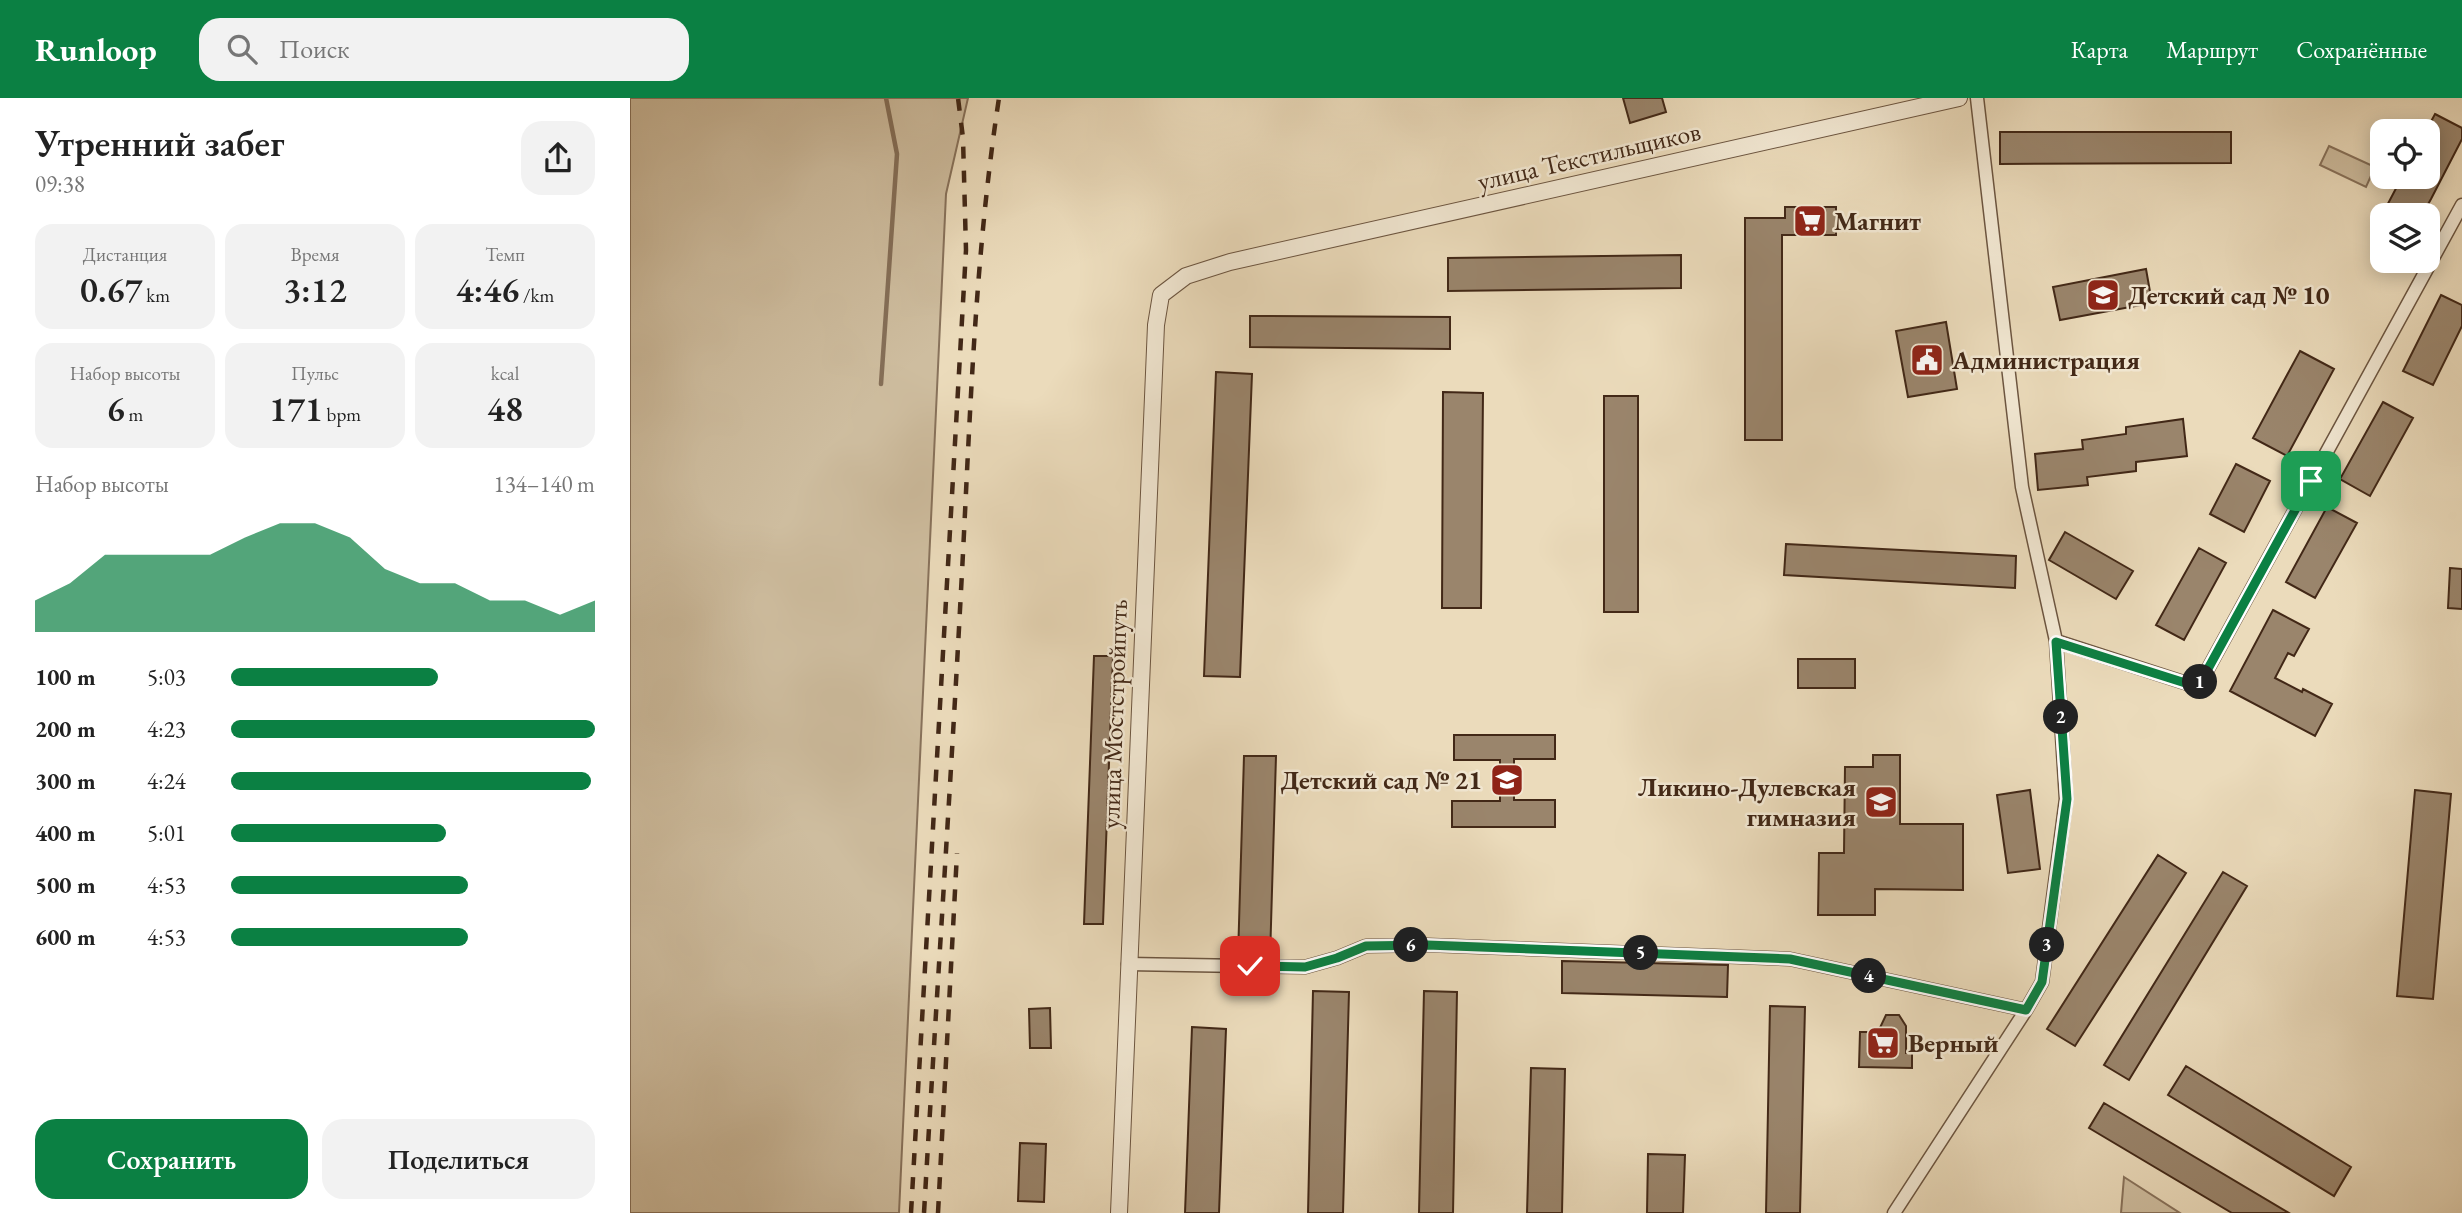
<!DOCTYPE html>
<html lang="ru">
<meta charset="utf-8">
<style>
:root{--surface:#fff;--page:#f2f2f2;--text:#222;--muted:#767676;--accent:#0b8043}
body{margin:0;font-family:"EB Garamond",serif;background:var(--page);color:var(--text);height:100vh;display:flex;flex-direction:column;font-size:26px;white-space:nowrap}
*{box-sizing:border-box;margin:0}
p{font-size:23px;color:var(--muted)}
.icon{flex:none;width:38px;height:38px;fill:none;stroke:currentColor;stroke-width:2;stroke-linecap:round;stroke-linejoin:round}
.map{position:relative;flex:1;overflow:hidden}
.details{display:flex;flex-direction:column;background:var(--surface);width:630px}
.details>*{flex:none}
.fabs{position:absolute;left:1740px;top:21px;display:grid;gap:14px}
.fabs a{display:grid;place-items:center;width:70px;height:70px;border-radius:14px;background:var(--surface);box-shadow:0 4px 18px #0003;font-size:35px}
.pin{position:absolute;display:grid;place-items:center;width:60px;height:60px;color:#fff;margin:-30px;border-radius:14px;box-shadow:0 4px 10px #0006}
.km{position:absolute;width:35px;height:35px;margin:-18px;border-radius:50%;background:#222;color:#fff;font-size:19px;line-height:35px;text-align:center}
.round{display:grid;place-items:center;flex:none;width:74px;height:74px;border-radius:21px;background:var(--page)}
.overview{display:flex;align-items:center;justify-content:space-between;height:119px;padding:0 35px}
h1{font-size:38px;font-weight:600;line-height:52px}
.stats{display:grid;grid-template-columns:repeat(3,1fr);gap:10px;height:119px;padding:7px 35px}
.stats div{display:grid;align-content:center;border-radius:18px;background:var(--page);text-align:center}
.stats b{font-size:35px;font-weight:600}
.stats small{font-size:19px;font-weight:400}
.stats p{font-size:19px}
.chart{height:196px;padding:14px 35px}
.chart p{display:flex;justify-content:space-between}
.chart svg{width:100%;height:126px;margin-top:7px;fill:var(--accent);opacity:.7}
.button{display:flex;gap:14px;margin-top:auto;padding:14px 35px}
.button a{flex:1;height:80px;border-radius:21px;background:var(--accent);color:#fff;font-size:28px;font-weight:600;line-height:80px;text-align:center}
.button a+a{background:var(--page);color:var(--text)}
ul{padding:0 35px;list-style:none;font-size:23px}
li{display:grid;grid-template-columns:112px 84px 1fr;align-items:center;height:52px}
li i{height:18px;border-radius:9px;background:var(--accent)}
header{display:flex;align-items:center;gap:42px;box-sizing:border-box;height:98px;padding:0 35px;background:var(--accent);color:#fff}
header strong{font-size:33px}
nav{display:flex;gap:38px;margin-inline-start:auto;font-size:24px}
.search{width:490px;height:63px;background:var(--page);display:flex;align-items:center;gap:18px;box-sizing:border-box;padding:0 24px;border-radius:21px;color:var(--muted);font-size:26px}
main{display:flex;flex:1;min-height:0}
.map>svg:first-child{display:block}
.green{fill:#cebd9f;stroke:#88725b;stroke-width:2}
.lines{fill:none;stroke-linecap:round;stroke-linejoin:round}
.stream{stroke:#856f58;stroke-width:4.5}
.building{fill:#9a856c;stroke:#422817;stroke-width:2}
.minor-casing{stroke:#6c5540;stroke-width:15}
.tertiary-casing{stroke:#6c5540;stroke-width:18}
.minor{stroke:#f2e8d3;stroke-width:12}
.tertiary{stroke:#f2e8d3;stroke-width:16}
.rail{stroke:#422817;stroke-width:4.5;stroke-dasharray:12 12;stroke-linecap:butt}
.route-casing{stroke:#fff;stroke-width:14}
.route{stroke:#0b8043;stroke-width:9}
.labels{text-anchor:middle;stroke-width:5;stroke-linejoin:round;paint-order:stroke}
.street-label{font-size:26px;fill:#422817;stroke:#f2e8d3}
.poi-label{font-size:26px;font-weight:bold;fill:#422817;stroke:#f2e8d3;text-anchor:start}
</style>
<header>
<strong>Runloop</strong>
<div class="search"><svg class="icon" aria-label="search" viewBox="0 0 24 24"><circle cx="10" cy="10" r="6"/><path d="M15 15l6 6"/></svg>Поиск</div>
<nav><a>Карта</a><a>Маршрут</a><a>Сохранённые</a></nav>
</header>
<main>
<section class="details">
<div class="overview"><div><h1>Утренний забег</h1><p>09:38</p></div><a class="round"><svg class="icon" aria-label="share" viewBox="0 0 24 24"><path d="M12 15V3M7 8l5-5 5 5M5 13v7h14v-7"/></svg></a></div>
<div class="stats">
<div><p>Дистанция</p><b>0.67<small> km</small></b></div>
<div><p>Время</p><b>3:12</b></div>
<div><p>Темп</p><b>4:46<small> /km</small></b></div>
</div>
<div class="stats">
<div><p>Набор высоты</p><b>6<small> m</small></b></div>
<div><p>Пульс</p><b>171<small> bpm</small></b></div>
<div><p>kcal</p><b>48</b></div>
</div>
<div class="chart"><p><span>Набор высоты</span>134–140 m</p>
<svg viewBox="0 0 160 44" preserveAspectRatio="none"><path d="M0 44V33L10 27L20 17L30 17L40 17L50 17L60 11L70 6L80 6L90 11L100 22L110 27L120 27L130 33L140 33L150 38L160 33V44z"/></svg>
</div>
<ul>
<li><b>100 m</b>5:03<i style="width:57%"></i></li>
<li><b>200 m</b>4:23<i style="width:100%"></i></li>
<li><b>300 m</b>4:24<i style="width:99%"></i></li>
<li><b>400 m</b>5:01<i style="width:59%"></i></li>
<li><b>500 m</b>4:53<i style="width:65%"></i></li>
<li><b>600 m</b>4:53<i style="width:65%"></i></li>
</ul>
<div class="button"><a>Сохранить</a><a>Поделиться</a></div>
</section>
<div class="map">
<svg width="1832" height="1115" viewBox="0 0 1832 1115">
<rect width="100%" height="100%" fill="#ebdbbb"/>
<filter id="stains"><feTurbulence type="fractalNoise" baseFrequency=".00286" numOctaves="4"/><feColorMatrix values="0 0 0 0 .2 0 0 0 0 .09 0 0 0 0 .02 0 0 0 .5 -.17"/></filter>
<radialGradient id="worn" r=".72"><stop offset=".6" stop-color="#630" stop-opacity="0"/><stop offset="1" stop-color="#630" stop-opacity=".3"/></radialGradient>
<path class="green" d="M0 0H338L316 96 269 1115H0Z
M1699 48 1745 69 1736 89 1690 67Z
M1494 1079 1550 1115H1491Z"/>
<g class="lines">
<path class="stream" d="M251 286 267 56 256 0"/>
</g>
<path class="building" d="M993 0H1032L1036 14 1000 25Z
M1805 16 1832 30V41L1801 101 1792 117H1752L1772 79H1797V31Z
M1370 34H1601V65L1370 66Z
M1155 109H1206V137H1152V342H1115V120H1155Z
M1051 157V190L818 193V160Z
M1516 171 1522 205 1430 222 1423 189Z
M1811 197 1832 207V228L1803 287 1773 273Z
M620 218 820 219V251L620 249Z
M1316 224 1327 291 1278 299 1266 233Z
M1670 253 1704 271 1657 358 1623 340Z
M586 274 622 276 610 579 574 578Z
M813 294 853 295 851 510H812Z
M974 298H1008V514H974Z
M1753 304 1783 320 1740 398 1710 381Z
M1553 321 1557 358 1506 364V373L1457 379 1458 387 1408 392 1405 356 1453 351 1452 342 1496 336V329Z
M1606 366 1640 383 1614 434 1580 416Z
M1697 409 1727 425 1685 500 1656 484Z
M1435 434 1503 473 1486 501 1419 462Z
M1156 446 1386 458 1385 490 1154 477Z
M1569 450 1596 465 1554 542 1526 527Z
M1820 470 1832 471V511L1818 510Z
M1643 512 1679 531 1664 558 1658 555 1645 580 1672 594 1673 591 1702 606 1685 638 1600 593Z
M464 558H483L473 826H454Z
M1168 561H1225V590H1168Z
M824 637H925V661H884V702H925V729H822V703H870V662H824Z
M1243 657H1270V726H1333V792L1245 791V817H1188L1189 755H1214L1215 669H1243Z
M614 658H646L640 860 608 859Z
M1400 692 1410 771 1378 775 1367 697Z
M1785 692 1821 696 1803 901 1767 898Z
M1528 757 1556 775 1445 948 1417 931Z
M1593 774 1617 788 1499 982 1474 967Z
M932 863 1098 867 1097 899 932 895Z
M683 893 719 894 713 1115H678Z
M794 893 827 894 823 1115H789Z
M1140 908 1175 909 1170 1115H1136Z
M420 910 421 950H400L399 911Z
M1256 917H1269L1276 928V955H1282V970L1229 969 1230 934H1248Z
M562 929 596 931 589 1115H555Z
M1556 968 1721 1069 1704 1098 1538 997Z
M901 970 935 971 932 1115H897Z
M1474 1005 1659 1115H1602L1459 1030Z
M390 1045 416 1046 414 1104 388 1103Z
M1018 1056 1055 1057 1053 1115H1017Z"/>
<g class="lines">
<defs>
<path id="minor" d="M1426 543 1568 589 1832 107
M498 866 675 869 707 860 736 848 797 847 1160 861 1396 912
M1264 1115 1396 912 1412 884 1436 701 1426 543 1392 389 1347 0"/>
<path id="tertiary" d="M489 1115 526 227 531 197 556 178 600 164 1329 0"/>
</defs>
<use href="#minor" class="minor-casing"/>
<use href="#tertiary" class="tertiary-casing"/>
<use href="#minor" class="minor"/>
<use href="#tertiary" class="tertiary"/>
<path class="rail" d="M281 1115 336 152 333 40 328 0
M294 1115C306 907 320 700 331 493 340 328 344 163 369 0
M308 1115 327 755"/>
</g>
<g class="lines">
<defs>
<path id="route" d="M620 868 675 869 707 860 736 848 797 847 1160 861 1396 912 1412 884 1437 701 1426 544 1568 589 1681 383"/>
</defs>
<use href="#route" class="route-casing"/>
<use href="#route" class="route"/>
</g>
<defs>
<symbol id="supermarket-square" viewBox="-11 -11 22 22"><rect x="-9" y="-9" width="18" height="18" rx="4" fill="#8f2418" stroke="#f2e8d3"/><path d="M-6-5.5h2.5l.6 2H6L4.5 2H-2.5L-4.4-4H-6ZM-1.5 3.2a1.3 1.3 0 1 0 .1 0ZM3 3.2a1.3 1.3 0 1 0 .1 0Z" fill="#fff"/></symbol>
<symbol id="school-square" viewBox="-11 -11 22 22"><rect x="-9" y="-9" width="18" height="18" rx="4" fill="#8f2418" stroke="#f2e8d3"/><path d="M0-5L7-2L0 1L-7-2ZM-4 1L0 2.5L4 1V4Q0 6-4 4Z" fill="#fff"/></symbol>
<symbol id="civic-square" viewBox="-11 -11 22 22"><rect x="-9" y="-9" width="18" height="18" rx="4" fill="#8f2418" stroke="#f2e8d3"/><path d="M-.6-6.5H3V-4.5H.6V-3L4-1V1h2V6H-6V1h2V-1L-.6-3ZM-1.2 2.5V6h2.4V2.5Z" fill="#fff"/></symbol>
</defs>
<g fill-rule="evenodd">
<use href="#supermarket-square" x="1161" y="104" width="38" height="38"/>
<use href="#school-square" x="1454" y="178" width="38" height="38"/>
<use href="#civic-square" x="1278" y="243" width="38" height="38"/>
<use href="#school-square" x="858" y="663" width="38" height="38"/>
<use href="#school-square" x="1232" y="685" width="38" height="38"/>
<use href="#supermarket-square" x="1234" y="926" width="38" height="38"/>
</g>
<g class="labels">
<g class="street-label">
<text transform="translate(959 58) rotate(-13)" y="9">улица Текстильщиков</text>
<text transform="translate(484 616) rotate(-88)" y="9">улица Мостстройпуть</text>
</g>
<g class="poi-label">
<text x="1204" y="132">Магнит</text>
<text x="1498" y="206">Детский сад № 10</text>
<text x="1322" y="271">Администрация</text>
<text x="852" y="691" text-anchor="end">Детский сад № 21</text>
<text x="1226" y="698" text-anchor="end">Ликино-Дулевская<tspan x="1226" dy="30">гимназия</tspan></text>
<text x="1278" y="954">Верный</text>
</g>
</g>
<rect width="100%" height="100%" filter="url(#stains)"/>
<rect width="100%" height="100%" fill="url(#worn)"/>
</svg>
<div class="fabs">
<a><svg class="icon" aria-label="locate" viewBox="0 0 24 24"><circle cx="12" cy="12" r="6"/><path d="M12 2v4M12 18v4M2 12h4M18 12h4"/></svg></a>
<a><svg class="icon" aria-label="layers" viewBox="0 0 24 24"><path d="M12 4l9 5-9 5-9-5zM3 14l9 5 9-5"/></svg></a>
</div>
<div class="pin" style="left:1681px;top:383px;background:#1e9e55"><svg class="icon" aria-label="arrive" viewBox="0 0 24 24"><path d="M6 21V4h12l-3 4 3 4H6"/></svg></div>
<div class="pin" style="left:620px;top:868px;background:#d93025"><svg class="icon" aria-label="check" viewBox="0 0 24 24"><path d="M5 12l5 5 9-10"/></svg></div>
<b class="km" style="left:1570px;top:584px">1</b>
<b class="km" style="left:1431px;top:619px">2</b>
<b class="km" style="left:1417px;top:847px">3</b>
<b class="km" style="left:1239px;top:878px">4</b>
<b class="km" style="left:1011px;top:855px">5</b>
<b class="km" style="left:781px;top:847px">6</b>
</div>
</main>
